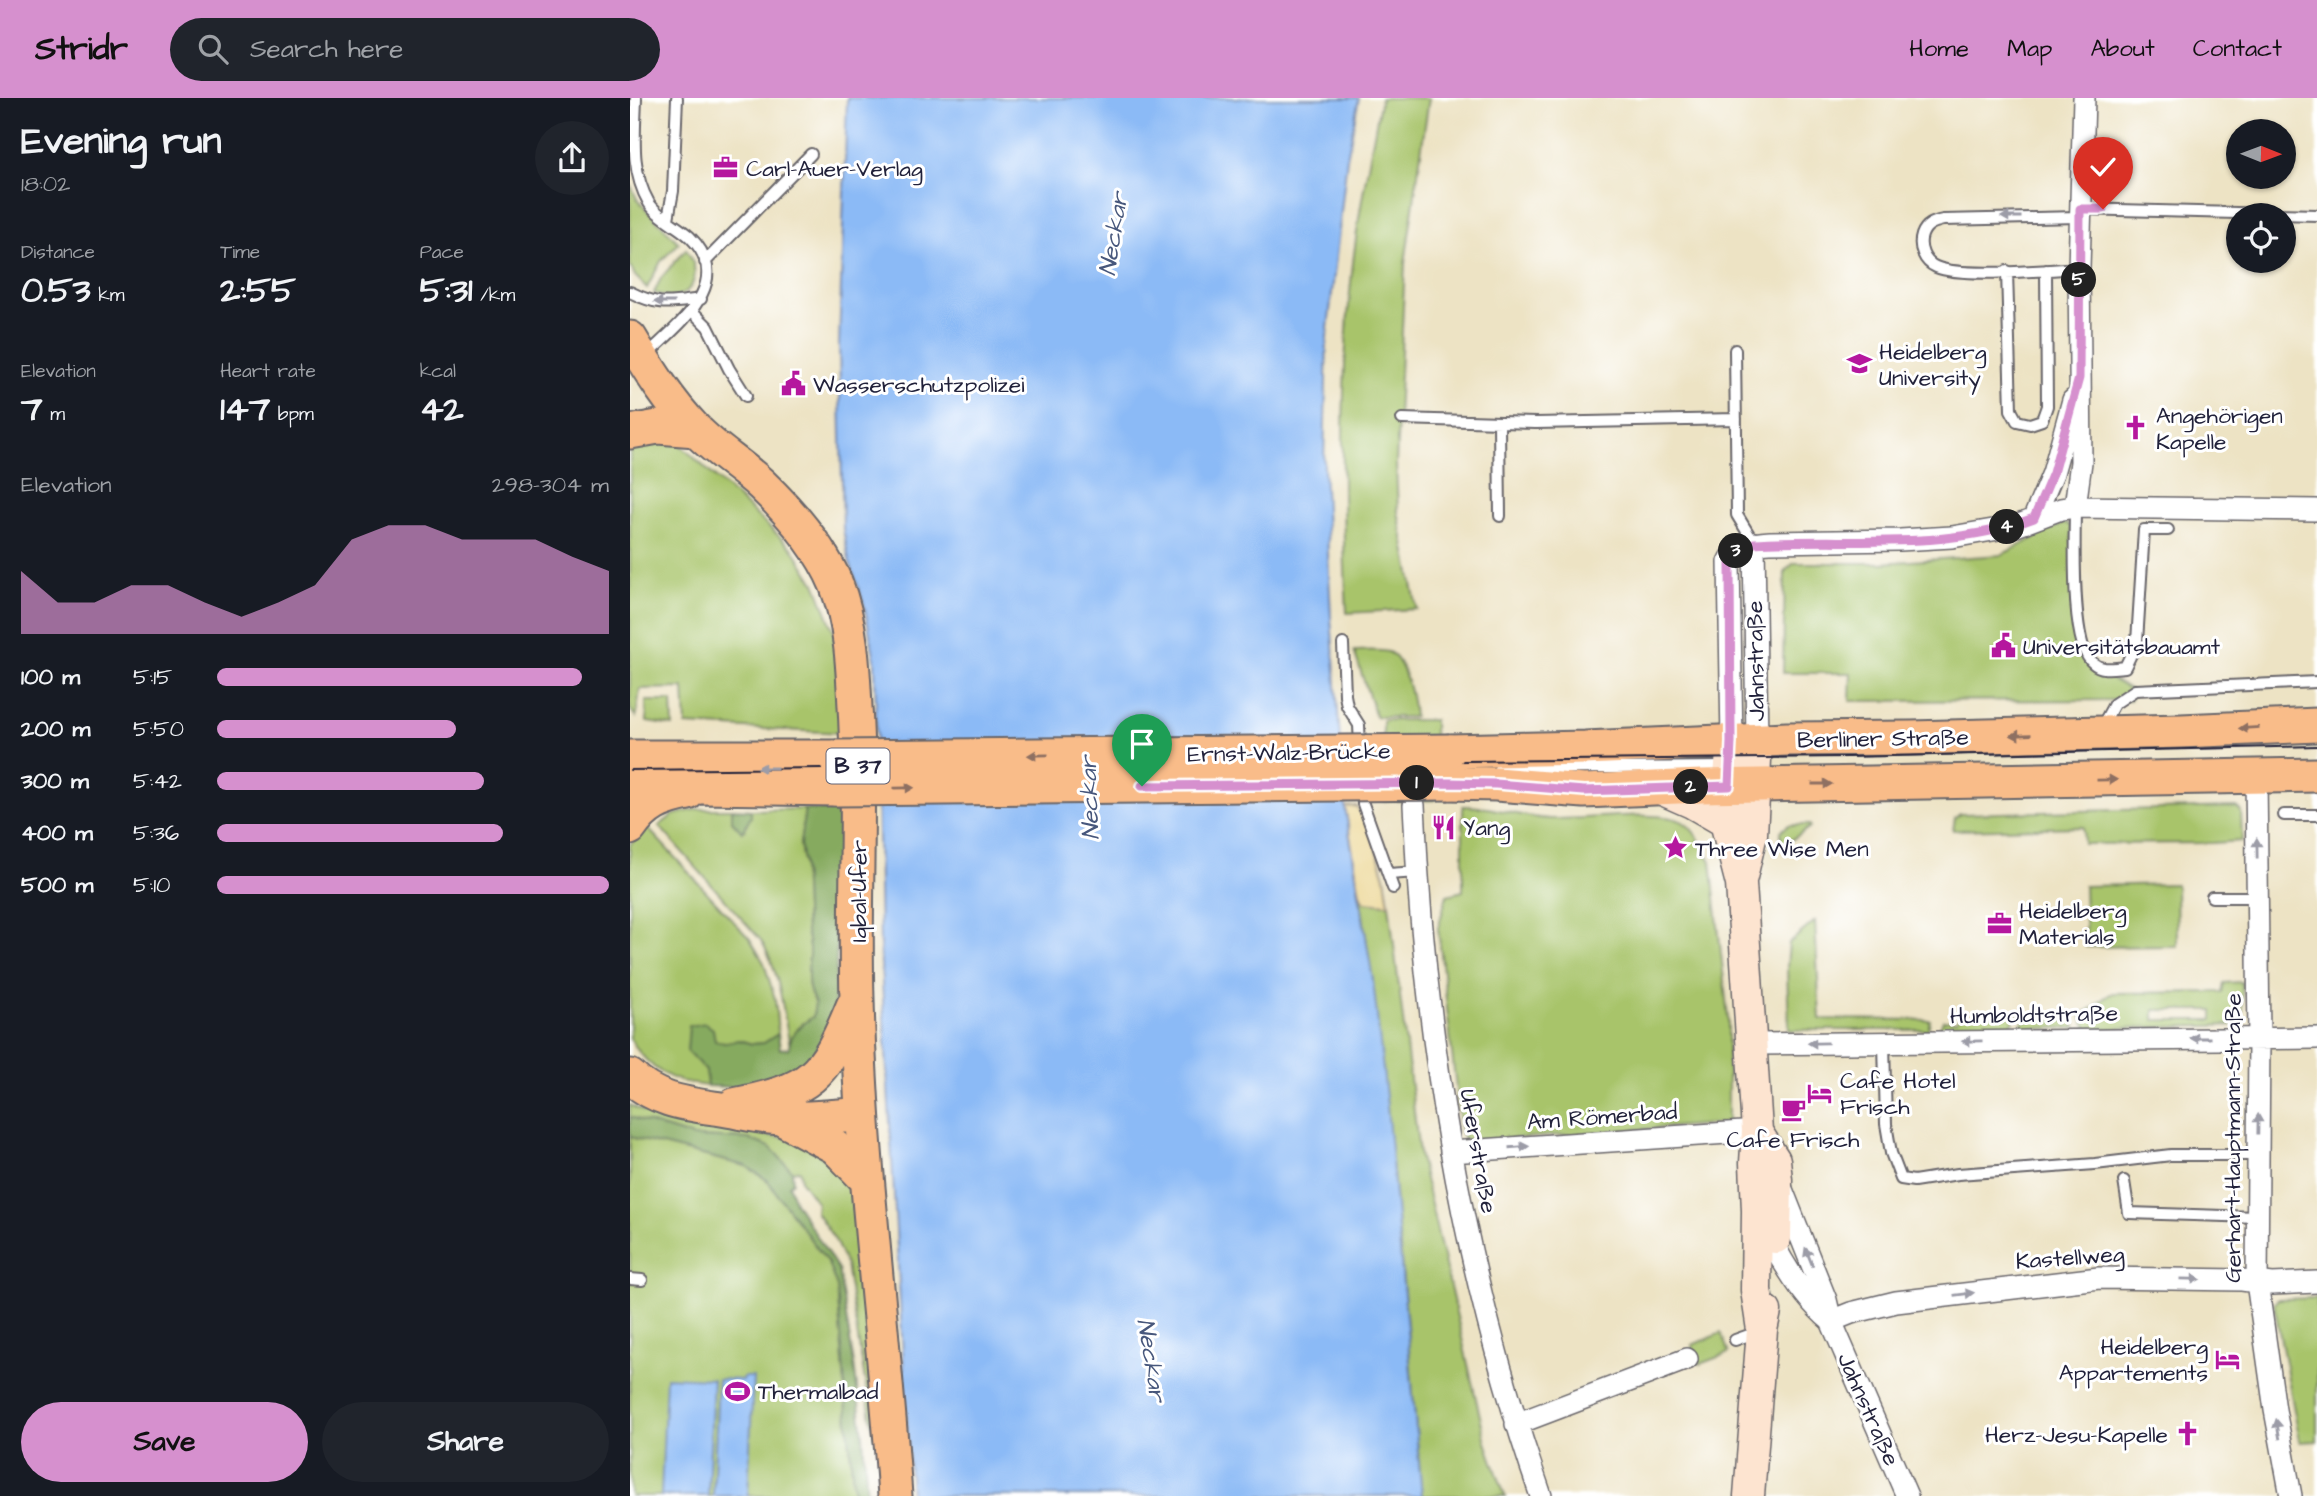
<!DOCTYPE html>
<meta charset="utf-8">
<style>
:root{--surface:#171b24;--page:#20242c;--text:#f1f3f6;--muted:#9ea1a6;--accent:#d690ce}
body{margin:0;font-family:"Architects Daughter",sans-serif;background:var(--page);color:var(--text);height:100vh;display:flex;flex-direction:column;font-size:26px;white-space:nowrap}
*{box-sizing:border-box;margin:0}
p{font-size:23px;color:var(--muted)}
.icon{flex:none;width:38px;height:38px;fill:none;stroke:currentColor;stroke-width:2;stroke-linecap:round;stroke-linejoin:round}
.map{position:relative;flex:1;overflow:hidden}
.drawer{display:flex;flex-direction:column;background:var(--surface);width:630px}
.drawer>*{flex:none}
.needle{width:46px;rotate:91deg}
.tools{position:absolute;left:1596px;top:21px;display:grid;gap:14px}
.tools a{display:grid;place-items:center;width:70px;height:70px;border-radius:50%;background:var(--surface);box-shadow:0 2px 5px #0004;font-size:35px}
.pin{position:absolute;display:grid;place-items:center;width:60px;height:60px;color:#fff;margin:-72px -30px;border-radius:50% 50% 50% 0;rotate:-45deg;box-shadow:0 0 7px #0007}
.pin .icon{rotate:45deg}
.km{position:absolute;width:35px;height:35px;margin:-18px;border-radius:50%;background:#222;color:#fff;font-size:19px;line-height:35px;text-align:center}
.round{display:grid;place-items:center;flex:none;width:74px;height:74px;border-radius:37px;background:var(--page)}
.head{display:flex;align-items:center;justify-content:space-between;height:119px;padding:0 21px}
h1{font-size:38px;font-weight:700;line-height:52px}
.figures{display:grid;grid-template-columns:repeat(3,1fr);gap:10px;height:119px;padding:7px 21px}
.figures div{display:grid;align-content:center}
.figures b{font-size:35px;font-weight:700}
.figures small{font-size:19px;font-weight:400}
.figures p{font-size:19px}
.chart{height:196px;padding:14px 21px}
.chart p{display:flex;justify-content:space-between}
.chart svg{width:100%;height:126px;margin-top:7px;fill:var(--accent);opacity:.7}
.button{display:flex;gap:14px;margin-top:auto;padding:14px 21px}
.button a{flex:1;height:80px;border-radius:42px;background:var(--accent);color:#111;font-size:28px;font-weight:700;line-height:80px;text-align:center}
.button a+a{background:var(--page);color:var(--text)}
ul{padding:0 21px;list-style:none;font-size:23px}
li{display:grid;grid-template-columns:112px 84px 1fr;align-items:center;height:52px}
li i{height:18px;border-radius:9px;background:var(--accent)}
header{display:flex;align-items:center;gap:42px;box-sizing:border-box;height:98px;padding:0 35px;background:var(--accent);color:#111}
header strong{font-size:33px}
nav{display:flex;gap:38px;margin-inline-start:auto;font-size:24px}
.search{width:490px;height:63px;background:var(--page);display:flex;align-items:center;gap:18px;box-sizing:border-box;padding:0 24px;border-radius:38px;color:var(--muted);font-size:26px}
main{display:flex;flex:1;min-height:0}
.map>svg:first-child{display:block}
.green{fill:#a8c46b;stroke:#657353;stroke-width:2;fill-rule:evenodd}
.forest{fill:#86aa5f;stroke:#54664d;stroke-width:2}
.sand{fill:#eeda9e;stroke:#887e6c;stroke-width:2}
.water{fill:#8bbaf6;stroke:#566e98;stroke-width:2}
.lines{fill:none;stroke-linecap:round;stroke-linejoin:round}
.lane-casing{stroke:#69666b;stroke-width:14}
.street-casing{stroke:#69666b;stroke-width:24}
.secondary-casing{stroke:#69666b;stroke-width:33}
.primary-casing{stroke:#69666b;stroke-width:37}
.lane{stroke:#fff;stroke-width:10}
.street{stroke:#fff;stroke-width:21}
.secondary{stroke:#fde4d0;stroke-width:30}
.primary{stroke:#f9bc89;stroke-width:33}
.tram{stroke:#22223b;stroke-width:2}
.primary-bridge-casing{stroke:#69666b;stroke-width:37;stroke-linecap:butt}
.primary-bridge{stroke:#f9bc89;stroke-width:33}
.oneway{fill:#9c9ca7}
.oneway2{fill:#8e6f62}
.route-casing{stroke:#fff;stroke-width:14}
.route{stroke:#d690ce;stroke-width:9}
.labels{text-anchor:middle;stroke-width:6;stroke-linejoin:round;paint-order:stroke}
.shield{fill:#fff;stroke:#646476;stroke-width:2}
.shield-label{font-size:21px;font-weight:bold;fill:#22223b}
.poi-label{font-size:23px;fill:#22223b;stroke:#fff;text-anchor:start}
.street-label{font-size:23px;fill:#22223b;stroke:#fff}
.water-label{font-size:24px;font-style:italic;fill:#47577c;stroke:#fff}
</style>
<header>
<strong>Stridr</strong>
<div class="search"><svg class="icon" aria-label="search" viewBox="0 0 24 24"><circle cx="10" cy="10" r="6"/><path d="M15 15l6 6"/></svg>Search here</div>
<nav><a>Home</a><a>Map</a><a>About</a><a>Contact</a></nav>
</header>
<main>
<section class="drawer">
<div class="head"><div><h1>Evening run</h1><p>18:02</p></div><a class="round"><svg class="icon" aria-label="share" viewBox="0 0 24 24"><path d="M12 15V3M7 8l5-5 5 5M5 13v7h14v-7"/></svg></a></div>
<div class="figures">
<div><p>Distance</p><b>0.53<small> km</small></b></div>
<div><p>Time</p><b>2:55</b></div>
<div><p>Pace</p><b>5:31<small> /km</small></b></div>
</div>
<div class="figures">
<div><p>Elevation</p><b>7<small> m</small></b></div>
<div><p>Heart rate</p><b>147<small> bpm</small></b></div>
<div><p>kcal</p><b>42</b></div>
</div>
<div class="chart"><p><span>Elevation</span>298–304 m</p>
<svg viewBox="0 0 160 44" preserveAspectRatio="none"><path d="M0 44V22L10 33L20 33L30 27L40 27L50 33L60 38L70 33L80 27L90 11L100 6L110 6L120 11L130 11L140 11L150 17L160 22V44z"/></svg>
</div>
<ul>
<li><b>100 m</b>5:15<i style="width:93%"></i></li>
<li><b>200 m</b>5:50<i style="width:61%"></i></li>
<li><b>300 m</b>5:42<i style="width:68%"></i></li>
<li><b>400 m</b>5:36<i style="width:73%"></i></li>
<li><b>500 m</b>5:10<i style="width:100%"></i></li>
</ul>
<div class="button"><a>Save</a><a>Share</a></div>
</section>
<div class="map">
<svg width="1687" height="1398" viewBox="0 0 1687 1398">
<rect width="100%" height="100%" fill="#fff"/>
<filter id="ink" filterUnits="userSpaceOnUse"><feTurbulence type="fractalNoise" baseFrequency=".0143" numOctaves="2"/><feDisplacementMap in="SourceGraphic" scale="14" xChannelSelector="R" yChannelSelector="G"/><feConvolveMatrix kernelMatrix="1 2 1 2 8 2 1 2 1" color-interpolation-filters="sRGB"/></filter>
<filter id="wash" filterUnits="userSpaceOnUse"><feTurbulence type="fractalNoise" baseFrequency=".00686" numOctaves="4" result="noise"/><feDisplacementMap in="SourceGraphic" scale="28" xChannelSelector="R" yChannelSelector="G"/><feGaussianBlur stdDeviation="1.57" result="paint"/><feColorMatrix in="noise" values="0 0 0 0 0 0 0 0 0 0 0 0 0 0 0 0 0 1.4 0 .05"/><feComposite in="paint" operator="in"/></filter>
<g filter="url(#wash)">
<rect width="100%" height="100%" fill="#ede3c4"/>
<path class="green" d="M751 0H799L775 165 766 366 768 414 787 511 717 515C711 402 710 287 722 174 728 115 740 58 751 0Z
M0 86 8 103 49 145 31 163 17 190 5 178 0 167Z
M56 151C65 165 70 181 56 194 52 197 45 200 40 199 36 199 30 196 24 195L31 180Z
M45 342 163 451 186 487 204 534 212 635 56 627 54 590 10 591 6 619 0 611V349Z
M1434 425 1441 428 1445 536 1466 572 1501 592 1500 602 1220 603 1221 575H1153L1155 473 1164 465H1251L1371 457Z
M724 553C734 553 748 551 758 554 775 560 783 603 784 619H746Z
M16 603H42L43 628 17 624Z
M753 622H804L805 702 753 703Z
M833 708C864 707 893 721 924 721 952 722 1033 711 1053 724 1065 731 1074 751 1081 763L1098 920V1025L836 1044 831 1035 808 830 817 797 833 793Z
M1606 709 1611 713 1612 743 1583 745 1454 746 1453 729 1323 732 1325 720 1330 716Z
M67 711H102V723L115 732 121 712 175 711 170 746 173 764 176 834C185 861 170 879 185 905L183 919 172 926 159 943C152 908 150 872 130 841L29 728 43 717Z
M15 727 120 841 134 865 145 901 148 936 134 945 122 946 109 942 95 945 85 943 70 966 76 973 77 988C41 984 20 973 0 941V747Z
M1159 727H1180V729L1151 749V733Z
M1546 786 1547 848 1456 849 1454 788Z
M730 795 735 804 759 806 789 1055 856 1344 875 1398H792C774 1197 759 995 730 795Z
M1185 823 1190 921 1300 922 1298 932H1159L1157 869 1159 845Z
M1612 884 1613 922 1610 927 1458 931 1450 916C1466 912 1467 902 1483 895L1592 894 1594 885ZM1583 912V922H1524V912Z
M1332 917H1388L1378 931 1309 932 1313 922 1326 923Z
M1394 922 1444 923 1446 930H1389Z
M0 1007 29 1021 55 1026 177 1043 220 1087 248 1338H244L216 1167 205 1142 186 1114 187 1105 171 1083 170 1072 162 1073 140 1049 118 1041 63 1039 0 1019Z
M0 1039 116 1068 137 1082 198 1165 207 1189 224 1398H0Z
M1687 1200V1343L1670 1344 1644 1206 1648 1201Z
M1091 1235 1099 1255 1070 1266 1062 1247Z"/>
<path class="forest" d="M102 711 121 712V719L112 734 102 723Z
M175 711 212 713 204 922 172 974 131 987 103 989 77 988 76 973 57 953 59 928 75 925 83 931 85 943 95 945 109 942 122 946 134 945 148 936 150 951 159 950C159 937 172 926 183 919L185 905C170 879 185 861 176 834L173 764 170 746Z
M0 1019 63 1039 118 1041 140 1049 162 1073 163 1084 159 1087 165 1104 208 1171 224 1266 233 1337 237 1398H224L207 1189 198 1165 137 1082 116 1068 0 1039Z"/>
<path class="sand" d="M726 708 739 727 755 779 759 806 735 804 730 795 715 709Z"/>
<path class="water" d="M217 0H729L717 60 697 240 694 368 701 519 715 709 743 882 757 1008 792 1398H281L250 849 245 562 234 506 219 462 213 431 209 247Z
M36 1279 83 1281 78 1398H31Z
M113 1279H123L118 1398H83L88 1281 112 1282Z"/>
</g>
<g filter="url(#ink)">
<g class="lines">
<defs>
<path id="lane" d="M6 0C5 37 0 72 19 105 28 119 48 128 60 139 107 185 47 227 17 257
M1449 111 1687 117
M38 121 43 93 47 0
M75 164 181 56
M1449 170C1417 172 1332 180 1306 169 1294 164 1288 149 1292 137 1296 126 1304 124 1313 122L1449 119
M1377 173 1381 312 1387 323 1400 326 1412 322 1417 308 1416 172
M0 194C30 209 39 205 71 201
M63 214 78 229 99 271 116 298
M1105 252 1107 417 1124 445
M772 321 906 325 1106 321
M869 325 870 418
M1445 409C1445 439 1440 549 1463 565 1472 573 1483 570 1495 569L1507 544 1514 432H1538
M713 546 715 597 717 608 729 627 730 649
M1471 630 1484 606 1505 592 1687 584
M869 671 1098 669
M732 689 733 706 763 790
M1654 717H1687
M759 776 787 774
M1582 799H1627
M1254 944 1256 1026 1261 1055 1271 1081 1284 1083 1328 1076 1465 1066 1541 1057H1627
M1494 1083 1499 1115 1627 1119
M0 1181 12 1182
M1105 1242 1130 1233"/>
<path id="street" d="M1445 409 1451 364 1449 170 1454 0
M1404 420 1423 375 1443 302
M1124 445 1127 643
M1102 644 1099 464C1107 447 1123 445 1140 444L1270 442 1322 439 1386 428 1431 411 1445 409 1687 412
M1626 679 1629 941 1627 1184 1645 1312 1661 1398
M784 707C794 943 833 1176 911 1398
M1123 946 1687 940
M821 1054 1127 1033
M1151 1089 1196 1202 1201 1223 1277 1398
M1135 1129C1151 1163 1172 1199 1201 1223
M1201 1223 1221 1215 1266 1204 1469 1180 1612 1182 1642 1186 1687 1184
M886 1326 1057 1261"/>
<path id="secondary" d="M1102 644 1095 724 1111 786 1113 816 1127 1033 1125 1065 1127 1113 1126 1192 1132 1232
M1028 690 1062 705 1095 724
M1112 779 1122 736 1127 643
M1129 1037 1145 1062 1147 1082 1146 1140
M1119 1398 1132 1232 1136 1213"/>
<path id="primary" d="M0 240C19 272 39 304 65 331 85 352 111 367 132 387 161 415 190 448 206 486 221 524 223 568 225 609 231 706 224 804 227 901 231 1068 254 1232 265 1398
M0 334 28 329 66 332
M819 653 955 650 1157 641 1281 640 1551 633 1687 627
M0 659H205
M819 685 866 686 954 693 1071 688 1687 677
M0 688 206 691
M0 730C15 707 32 700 58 695
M0 978C25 1003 57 1006 91 1011 110 1014 130 1019 150 1020 177 1021 205 1019 232 1016
M104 1007C182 991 193 981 223 908
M154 1022 205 1049 236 1081"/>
</defs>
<use href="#lane" class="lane-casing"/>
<use href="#street" class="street-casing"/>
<use href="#secondary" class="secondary-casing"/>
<use href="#primary" class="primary-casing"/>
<use href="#lane" class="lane"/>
<use href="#street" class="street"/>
<use href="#secondary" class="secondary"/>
<use href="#primary" class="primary"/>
<path class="tram" d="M0 672 1219 659 1687 648"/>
<defs>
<path id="primary-bridge" d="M205 659 819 653
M206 691 819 685"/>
</defs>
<use href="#primary-bridge" class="primary-bridge-casing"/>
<use href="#primary-bridge" class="primary-bridge"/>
</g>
<defs><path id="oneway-solid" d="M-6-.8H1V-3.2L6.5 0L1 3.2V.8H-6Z" transform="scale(1.75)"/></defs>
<g class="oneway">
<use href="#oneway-solid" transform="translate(1381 119) rotate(180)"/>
<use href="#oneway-solid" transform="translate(34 204) rotate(180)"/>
<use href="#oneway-solid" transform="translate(137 670) rotate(180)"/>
<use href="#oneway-solid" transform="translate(1627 750) rotate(-91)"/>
<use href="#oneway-solid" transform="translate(1570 940) rotate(-180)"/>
<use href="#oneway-solid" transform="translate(1342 943) rotate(179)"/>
<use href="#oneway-solid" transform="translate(1188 945) rotate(179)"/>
<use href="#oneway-solid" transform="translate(1628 1026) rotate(-89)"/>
<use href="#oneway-solid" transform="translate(889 1049) rotate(-4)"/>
<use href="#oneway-solid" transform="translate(1179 1159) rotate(-112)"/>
<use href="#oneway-solid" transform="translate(1560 1181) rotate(1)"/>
<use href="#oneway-solid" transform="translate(1334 1196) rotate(-7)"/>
<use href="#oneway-solid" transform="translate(1648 1331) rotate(-100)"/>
</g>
<g class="oneway2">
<use href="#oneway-solid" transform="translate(1619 630) rotate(177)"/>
<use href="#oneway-solid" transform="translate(1391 637) rotate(178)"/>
<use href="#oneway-solid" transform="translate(408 657) rotate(179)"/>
<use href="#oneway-solid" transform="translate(1477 682) rotate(-1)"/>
<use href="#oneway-solid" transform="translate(1192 686)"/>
<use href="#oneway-solid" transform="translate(274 690) rotate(-1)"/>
</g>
</g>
<g class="lines" filter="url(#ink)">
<defs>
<path id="route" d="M512 688 819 685 866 686 954 693 1099 688 1101 644 1100 464 1103 455 1124 445C1216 439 1316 454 1404 420L1423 375 1449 280 1450 111H1473"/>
</defs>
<use href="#route" class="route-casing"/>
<use href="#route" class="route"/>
</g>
<defs>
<symbol id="office-bare" viewBox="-9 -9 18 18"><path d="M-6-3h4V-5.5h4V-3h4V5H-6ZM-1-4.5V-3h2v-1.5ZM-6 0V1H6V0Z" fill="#b5179e" stroke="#fff" stroke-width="2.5" paint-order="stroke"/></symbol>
<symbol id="university-bare" viewBox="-9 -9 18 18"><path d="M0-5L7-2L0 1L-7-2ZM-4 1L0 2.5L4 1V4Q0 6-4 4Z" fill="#b5179e" stroke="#fff" stroke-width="2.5" paint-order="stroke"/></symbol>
<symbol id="civic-bare" viewBox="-9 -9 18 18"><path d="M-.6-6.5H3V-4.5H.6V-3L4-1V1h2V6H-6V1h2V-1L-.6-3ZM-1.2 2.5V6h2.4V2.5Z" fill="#b5179e" stroke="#fff" stroke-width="2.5" paint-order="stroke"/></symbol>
<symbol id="church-bare" viewBox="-9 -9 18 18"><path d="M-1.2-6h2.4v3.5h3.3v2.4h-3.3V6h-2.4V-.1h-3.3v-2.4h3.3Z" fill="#b5179e" stroke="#fff" stroke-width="2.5" paint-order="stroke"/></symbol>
<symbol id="restaurant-bare" viewBox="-9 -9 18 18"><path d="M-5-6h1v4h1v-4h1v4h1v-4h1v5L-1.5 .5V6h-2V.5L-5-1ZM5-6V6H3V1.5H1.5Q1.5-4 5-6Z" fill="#b5179e" stroke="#fff" stroke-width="2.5" paint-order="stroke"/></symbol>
<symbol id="sight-bare" viewBox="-9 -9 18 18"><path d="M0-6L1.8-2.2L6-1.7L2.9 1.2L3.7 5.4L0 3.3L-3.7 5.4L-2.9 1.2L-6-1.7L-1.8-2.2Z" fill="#b5179e" stroke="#fff" stroke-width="2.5" paint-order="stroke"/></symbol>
<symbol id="hotel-bare" viewBox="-9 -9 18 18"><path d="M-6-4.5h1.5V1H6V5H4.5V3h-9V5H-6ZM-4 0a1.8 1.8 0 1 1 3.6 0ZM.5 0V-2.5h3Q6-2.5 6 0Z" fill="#b5179e" stroke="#fff" stroke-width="2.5" paint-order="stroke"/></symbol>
<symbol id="cafe-bare" viewBox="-9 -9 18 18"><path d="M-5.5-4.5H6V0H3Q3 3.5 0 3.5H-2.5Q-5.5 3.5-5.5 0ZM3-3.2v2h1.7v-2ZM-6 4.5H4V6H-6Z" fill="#b5179e" stroke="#fff" stroke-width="2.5" paint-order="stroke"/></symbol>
<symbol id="stadium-bare" viewBox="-9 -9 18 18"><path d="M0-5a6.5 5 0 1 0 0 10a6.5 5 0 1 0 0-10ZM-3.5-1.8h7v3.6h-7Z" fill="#b5179e" stroke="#fff" stroke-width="2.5" paint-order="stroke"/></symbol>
</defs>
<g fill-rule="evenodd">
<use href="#office-bare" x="78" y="52" width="35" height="35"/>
<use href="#university-bare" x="1212" y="248" width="35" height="35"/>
<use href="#civic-bare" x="146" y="268" width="35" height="35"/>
<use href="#church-bare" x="1488" y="312" width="35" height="35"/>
<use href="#civic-bare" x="1356" y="530" width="35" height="35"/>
<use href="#restaurant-bare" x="796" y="712" width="35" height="35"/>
<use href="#sight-bare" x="1028" y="732" width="35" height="35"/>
<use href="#office-bare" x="1352" y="808" width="35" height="35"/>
<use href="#hotel-bare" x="1172" y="978" width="35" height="35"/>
<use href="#cafe-bare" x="1146" y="994" width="35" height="35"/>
<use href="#hotel-bare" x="1580" y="1244" width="35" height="35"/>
<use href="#stadium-bare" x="90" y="1276" width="35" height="35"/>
<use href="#church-bare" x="1540" y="1318" width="35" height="35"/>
</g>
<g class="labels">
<rect class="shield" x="196.5" y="650.5" width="63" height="35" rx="5"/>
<g class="shield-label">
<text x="228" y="675">B 37</text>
</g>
<g class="poi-label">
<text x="116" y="78">Carl-Auer-Verlag</text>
<text x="1249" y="261">Heidelberg<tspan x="1249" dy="26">University</tspan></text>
<text x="183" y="294">Wasserschutzpolizei</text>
<text x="1526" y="325">Angehörigen<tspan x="1526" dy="26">Kapelle</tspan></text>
<text x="1393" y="556">Universitätsbauamt</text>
<text x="833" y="737">Yang</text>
<text x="1065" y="758">Three Wise Men</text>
<text x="1389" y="820">Heidelberg<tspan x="1389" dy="26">Materials</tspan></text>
<text x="1210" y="990">Cafe Hotel<tspan x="1210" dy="26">Frisch</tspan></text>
<text x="1163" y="1049" text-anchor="middle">Cafe Frisch</text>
<text x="1578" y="1256" text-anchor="end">Heidelberg<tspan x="1578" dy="26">Appartements</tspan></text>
<text x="128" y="1301">Thermalbad</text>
<text x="1538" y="1344" text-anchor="end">Herz-Jesu-Kapelle</text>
</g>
<g class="street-label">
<text transform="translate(1125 563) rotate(-91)" y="8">Jahnstraße</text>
<text transform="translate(1253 640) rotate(-1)" y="8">Berliner Straße</text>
<text transform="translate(659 654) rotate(-1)" y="8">Ernst-Walz-Brücke</text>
<text transform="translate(228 793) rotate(-90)" y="8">Iqbal-Ufer</text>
<text transform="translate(1404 916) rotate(-1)" y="8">Humboldtstraße</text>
<text transform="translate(972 1018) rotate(-4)" y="8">Am Römerbad</text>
<text transform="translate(1602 1040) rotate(-90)" y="8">Gerhart-Hauptmann-Straße</text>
<text transform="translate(849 1053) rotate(80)" y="8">Uferstraße</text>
<text transform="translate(1440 1159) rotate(-4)" y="8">Kastellweg</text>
<text transform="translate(1239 1311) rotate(66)" y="8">Jahnstraße</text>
</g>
<g class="water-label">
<text transform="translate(483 136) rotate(-81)" y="8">Neckar</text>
<text transform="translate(459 700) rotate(-92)" y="8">Neckar</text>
<text transform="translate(522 1262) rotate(81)" y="8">Neckar</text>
</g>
</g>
</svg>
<div class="tools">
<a><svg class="needle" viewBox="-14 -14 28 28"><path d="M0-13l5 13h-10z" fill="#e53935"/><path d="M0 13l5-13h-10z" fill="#9ea1a6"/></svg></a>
<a><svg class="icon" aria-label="locate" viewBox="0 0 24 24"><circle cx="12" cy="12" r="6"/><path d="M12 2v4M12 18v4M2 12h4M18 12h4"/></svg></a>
</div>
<div class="pin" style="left:512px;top:688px;background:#1e9e55"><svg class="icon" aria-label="arrive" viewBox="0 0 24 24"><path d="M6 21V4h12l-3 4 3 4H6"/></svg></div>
<div class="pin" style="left:1473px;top:111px;background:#d93025"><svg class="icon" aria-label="check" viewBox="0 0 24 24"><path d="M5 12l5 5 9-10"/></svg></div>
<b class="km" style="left:787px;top:685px">1</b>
<b class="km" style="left:1061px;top:689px">2</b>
<b class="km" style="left:1106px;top:453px">3</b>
<b class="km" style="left:1377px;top:429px">4</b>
<b class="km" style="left:1449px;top:182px">5</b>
</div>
</main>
